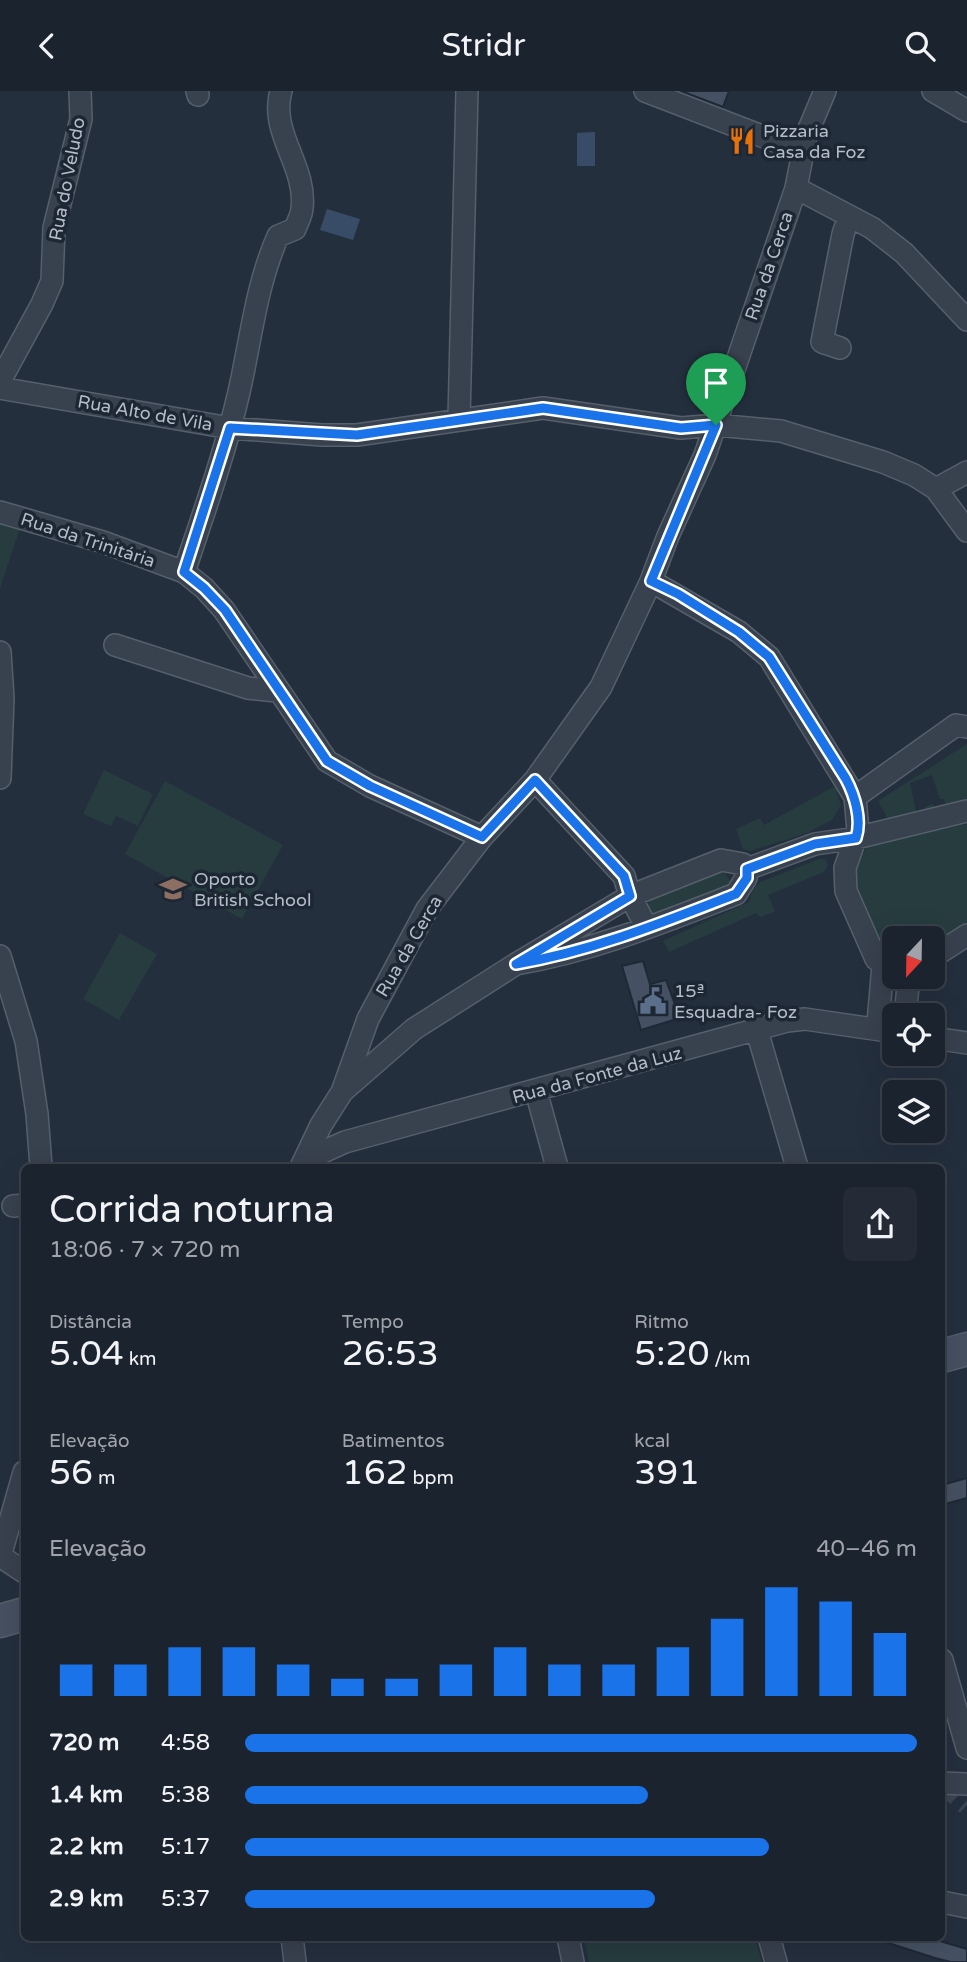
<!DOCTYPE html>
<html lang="pt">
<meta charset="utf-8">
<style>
:root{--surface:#1b232e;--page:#242b36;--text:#f1f3f6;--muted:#a0a4aa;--line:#39404a;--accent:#1a73e8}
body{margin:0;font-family:"Varela Round",sans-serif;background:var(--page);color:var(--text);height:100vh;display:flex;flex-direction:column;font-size:26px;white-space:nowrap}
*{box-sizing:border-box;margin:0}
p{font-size:23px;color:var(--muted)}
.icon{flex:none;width:38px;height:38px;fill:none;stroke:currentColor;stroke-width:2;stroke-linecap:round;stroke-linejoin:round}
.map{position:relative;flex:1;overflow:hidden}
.details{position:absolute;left:21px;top:1073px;width:924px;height:777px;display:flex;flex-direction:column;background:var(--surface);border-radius:10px;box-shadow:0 7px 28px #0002,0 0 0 2px var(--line)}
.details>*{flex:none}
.needle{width:46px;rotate:202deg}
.tools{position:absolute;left:882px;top:835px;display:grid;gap:14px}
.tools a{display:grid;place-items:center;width:63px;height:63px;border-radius:10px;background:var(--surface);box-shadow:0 7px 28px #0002,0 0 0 2px var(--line);font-size:35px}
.pin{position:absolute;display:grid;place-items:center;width:60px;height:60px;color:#fff;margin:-72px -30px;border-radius:50% 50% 50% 0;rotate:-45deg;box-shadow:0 0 7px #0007}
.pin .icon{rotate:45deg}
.round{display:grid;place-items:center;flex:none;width:74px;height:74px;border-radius:10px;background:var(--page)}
.headline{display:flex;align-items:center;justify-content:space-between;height:119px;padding:0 28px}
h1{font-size:38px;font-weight:600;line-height:52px}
.metrics{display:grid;grid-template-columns:repeat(3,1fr);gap:10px;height:119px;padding:7px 28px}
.metrics div{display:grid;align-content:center}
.metrics b{font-size:35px;font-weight:600}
.metrics small{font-size:19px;font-weight:400}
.metrics p{font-size:19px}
.chart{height:196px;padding:14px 28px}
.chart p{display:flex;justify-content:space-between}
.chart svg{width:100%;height:126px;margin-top:7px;stroke:var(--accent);stroke-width:6}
ul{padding:0 28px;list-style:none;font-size:23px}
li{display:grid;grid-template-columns:112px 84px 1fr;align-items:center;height:52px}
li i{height:18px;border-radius:9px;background:var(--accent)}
header{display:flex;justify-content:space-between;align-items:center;height:91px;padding:0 28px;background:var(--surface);font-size:32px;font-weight:600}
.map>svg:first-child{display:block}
.green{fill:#263c3f;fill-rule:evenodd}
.water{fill:#394c67}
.building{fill:#455162;stroke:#1f2835;stroke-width:2}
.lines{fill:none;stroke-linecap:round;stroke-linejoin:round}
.street-tunnel{stroke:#3a4453;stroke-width:21;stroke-dasharray:21 10;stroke-linecap:butt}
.street-casing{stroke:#565f6c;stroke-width:24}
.secondary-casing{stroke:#565f6c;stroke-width:35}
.street{stroke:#38414e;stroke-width:21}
.secondary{stroke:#465061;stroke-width:32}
.route-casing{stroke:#fff;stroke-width:14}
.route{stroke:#1a73e8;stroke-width:9}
.labels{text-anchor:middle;stroke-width:7;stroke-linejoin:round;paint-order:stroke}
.poi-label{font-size:18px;fill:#b4bcc9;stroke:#1d2633;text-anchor:start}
.street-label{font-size:18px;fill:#b4bcc9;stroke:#1d2633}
</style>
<header><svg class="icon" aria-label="back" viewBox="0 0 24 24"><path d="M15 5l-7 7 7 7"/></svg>Stridr<svg class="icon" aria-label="search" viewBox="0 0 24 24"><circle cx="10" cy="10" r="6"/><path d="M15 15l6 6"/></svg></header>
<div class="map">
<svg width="967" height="1871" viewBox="0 0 967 1871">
<rect width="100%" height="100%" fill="#242f3e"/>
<path class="green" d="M0 431 20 437 0 497Z
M967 653V713L888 728 878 710ZM932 684 940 708H944L946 715 935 717 932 713 925 716V719L916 720 910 692Z
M104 679 153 703 138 735 116 725 111 735 83 723Z
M165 690 283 754 242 828 125 763Z
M835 695 841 714 832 729 807 742 750 760 743 758 736 738 760 727 764 734Z
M967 733V832L933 855V847H894V861L880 854 852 792 857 770 870 753Z
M819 768H825L828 774 824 781 768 804 775 821 760 826 756 822 669 861 663 850 749 811 753 798 760 791Z
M724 781 731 791 718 803 654 825 648 813 652 807 701 785Z
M120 842 157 863 119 929 83 908Z
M584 1846H754L762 1871H589Z"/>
<path class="water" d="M595 41V75H577V42Z
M327 118 360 128 353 149 320 139Z"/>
<path class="building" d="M681 0H729L723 16Z
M643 870 650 893 666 889 680 927 641 939 622 875Z
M967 1387V1407L942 1414V1394Z
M883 1846H926L967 1858V1871H951L935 1867 882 1850Z"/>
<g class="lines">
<path class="street-tunnel" d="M942 1691 967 1714"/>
<defs>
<path id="street" d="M197 0 198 4
M645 0 803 61
M933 0 967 20
M796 97 872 137 904 162 967 229
M840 257 822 251 843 143 849 125
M0 290 42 213 52 190 54 137 81 28 80 0
M0 297 230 337 322 344H357L543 317 681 337 716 334 781 340 883 371 914 384 936 398 967 440
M459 328 467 0
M936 398 967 381
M0 421 103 451 184 481 204 497 224 519 327 670 370 695 482 746
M184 481C204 421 225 362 239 301 251 248 256 195 278 145L295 138C297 132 302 124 302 117 307 75 269 42 281 0
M651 490 739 541 769 566 855 706
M115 554 248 597 277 600
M0 561 3 607 0 687
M535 689 624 785 630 805 647 837
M721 769 743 773 747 778 746 787 736 803C664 831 593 860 516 873L630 805Z
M747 778 815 753 856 747 967 720
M0 865 26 950 37 1023 41 1076
M933 866 967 844
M883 874 878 932 890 940 894 939
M894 879 876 868 846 800 845 777 858 740 855 706 956 634 967 636
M905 924 909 886
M757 940 797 1076
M933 947 967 952
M344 999 414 938 516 873
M536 1000 557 1076
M305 1069 345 1051 787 930 805 928 894 941
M301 1076 321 1034 342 1001 368 928 427 818 482 746 535 689 601 596 651 490 668 445 705 364 796 97 806 45 825 0
M13 1115 24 1114
M0 1465 24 1481
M0 1466 24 1381
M942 1569 967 1657
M942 1692 967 1693
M942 1811 967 1816
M292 1846 295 1871
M568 1846 573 1871
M769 1846 776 1871"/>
<path id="secondary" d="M942 1265 967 1258
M0 1530 24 1523"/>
</defs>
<use href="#street" class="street-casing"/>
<use href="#secondary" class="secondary-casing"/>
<use href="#street" class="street"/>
<use href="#secondary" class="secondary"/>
</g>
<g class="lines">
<defs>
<path id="route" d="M543 317 681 337 716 334 651 490 678 503 739 541 769 566 846 688C855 705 862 729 856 747L815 753 747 778V787L736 803C664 831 593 860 516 873L630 805 624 785 535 689 482 746 370 695 327 670 225 519 204 497 184 481 230 337 357 344Z"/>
</defs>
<use href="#route" class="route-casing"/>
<use href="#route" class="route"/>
</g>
<defs>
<symbol id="restaurant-bare" viewBox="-9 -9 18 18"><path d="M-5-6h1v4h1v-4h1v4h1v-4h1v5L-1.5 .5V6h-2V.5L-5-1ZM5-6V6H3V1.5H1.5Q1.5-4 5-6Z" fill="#e8710a" stroke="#1d2633" stroke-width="2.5" paint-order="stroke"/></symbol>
<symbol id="school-bare" viewBox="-9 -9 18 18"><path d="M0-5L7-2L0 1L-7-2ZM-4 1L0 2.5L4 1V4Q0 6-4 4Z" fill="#8d6e63" stroke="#1d2633" stroke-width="2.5" paint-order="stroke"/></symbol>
<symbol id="civic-bare" viewBox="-9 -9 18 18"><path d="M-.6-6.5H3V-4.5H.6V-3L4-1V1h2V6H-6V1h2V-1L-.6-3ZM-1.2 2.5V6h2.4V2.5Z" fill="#5c6f8a" stroke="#1d2633" stroke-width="2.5" paint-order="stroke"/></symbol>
</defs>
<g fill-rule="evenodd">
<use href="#restaurant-bare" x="723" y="31" width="38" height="38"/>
<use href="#school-bare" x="154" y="779" width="38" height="38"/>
<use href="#civic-bare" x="634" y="891" width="38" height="38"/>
</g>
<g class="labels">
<g class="poi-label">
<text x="763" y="46">Pizzaria<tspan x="763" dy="21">Casa da Foz</tspan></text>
<text x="194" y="794">Oporto<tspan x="194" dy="21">British School</tspan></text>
<text x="674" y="906">15ª<tspan x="674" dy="21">Esquadra- Foz</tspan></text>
</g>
<g class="street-label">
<text transform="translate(67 88) rotate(-79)" y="6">Rua do Veludo</text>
<text transform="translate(769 175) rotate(-71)" y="6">Rua da Cerca</text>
<text transform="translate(145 322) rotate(10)" y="6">Rua Alto de Vila</text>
<text transform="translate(88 449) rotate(18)" y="6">Rua da Trinitária</text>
<text transform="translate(409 855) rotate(-60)" y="6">Rua da Cerca</text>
<text transform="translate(597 984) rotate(-15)" y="6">Rua da Fonte da Luz</text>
</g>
</g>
</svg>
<div class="tools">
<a><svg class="needle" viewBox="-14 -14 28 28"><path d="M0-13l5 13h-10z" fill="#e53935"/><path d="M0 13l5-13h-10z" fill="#a0a4aa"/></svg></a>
<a><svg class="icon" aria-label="locate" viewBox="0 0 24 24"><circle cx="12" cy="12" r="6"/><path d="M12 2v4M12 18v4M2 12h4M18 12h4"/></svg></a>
<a><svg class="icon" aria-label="layers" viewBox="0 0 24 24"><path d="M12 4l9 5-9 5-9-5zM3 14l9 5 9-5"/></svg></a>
</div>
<div class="pin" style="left:716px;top:334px;background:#1e9e55"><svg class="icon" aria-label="arrive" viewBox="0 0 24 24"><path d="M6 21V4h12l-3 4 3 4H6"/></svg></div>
<section class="details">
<div class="headline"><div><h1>Corrida noturna</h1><p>18:06 · 7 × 720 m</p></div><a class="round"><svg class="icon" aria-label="share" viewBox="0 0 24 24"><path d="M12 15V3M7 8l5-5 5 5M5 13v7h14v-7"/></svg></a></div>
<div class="metrics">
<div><p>Distância</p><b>5.04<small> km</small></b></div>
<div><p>Tempo</p><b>26:53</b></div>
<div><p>Ritmo</p><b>5:20<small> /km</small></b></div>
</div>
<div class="metrics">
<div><p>Elevação</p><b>56<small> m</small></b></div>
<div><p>Batimentos</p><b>162<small> bpm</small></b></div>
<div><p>kcal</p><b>391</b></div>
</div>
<div class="chart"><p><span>Elevação</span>40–46 m</p>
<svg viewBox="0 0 160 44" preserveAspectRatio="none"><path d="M5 44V33M15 44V33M25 44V27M35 44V27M45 44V33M55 44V38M65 44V38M75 44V33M85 44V27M95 44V33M105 44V33M115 44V27M125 44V17M135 44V6M145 44V11M155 44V22"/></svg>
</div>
<ul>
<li><b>720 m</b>4:58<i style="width:100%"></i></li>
<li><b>1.4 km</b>5:38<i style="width:60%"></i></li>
<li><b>2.2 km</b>5:17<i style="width:78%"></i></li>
<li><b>2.9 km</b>5:37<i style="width:61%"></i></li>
</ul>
</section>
</div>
